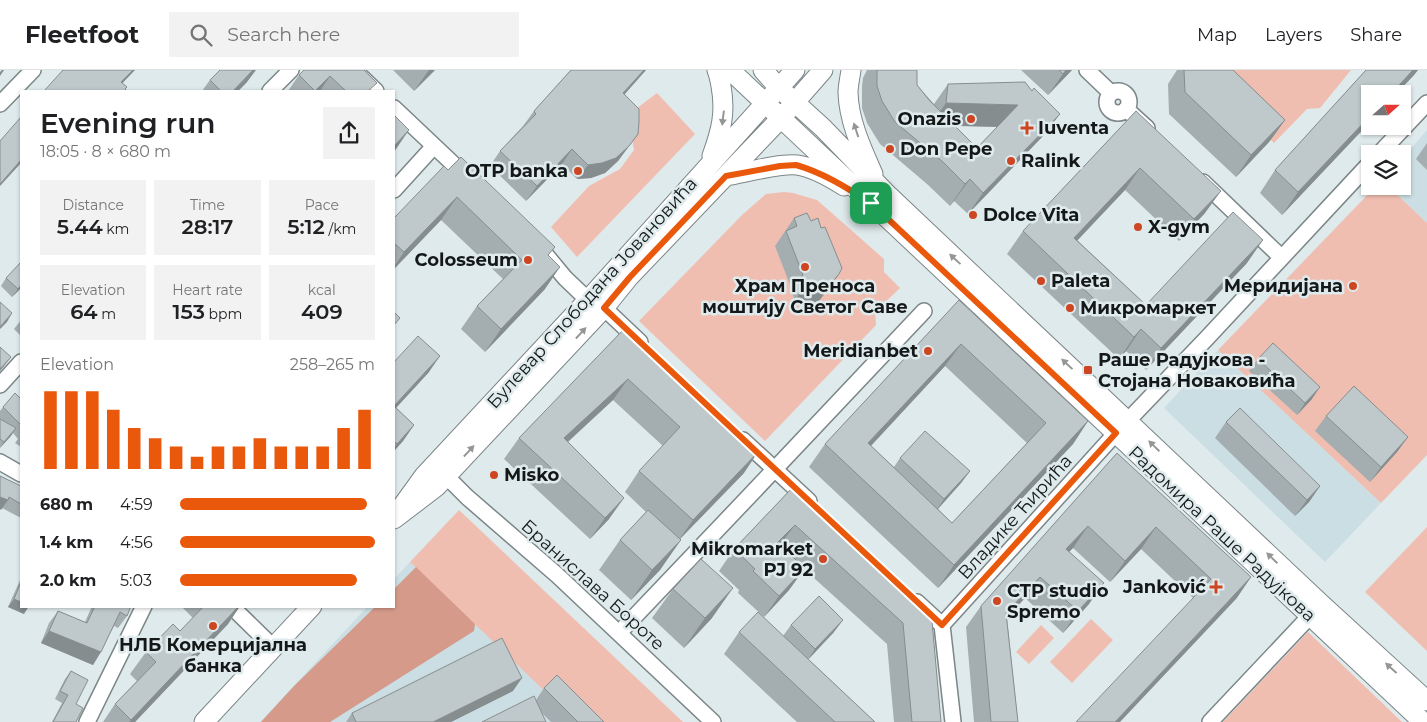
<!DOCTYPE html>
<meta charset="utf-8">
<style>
:root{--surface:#fff;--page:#f2f2f2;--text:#202124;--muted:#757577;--line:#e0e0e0;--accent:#ea580c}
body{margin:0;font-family:Montserrat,sans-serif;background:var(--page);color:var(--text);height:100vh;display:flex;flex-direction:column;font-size:19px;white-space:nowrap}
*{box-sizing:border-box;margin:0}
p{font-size:16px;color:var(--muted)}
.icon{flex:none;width:28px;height:28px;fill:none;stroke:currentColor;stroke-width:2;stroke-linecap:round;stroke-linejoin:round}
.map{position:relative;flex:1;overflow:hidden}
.details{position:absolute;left:20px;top:20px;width:375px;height:518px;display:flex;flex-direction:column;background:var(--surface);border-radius:0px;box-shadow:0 1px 4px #0004}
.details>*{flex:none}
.needle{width:32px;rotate:69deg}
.fabs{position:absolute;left:1361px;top:15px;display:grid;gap:10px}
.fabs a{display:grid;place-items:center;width:50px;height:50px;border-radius:0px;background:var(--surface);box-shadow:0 1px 4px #0004;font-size:25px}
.pin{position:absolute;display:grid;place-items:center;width:42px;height:42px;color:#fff;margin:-21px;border-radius:10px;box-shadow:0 2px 8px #0006}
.round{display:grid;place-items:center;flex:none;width:52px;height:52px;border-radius:0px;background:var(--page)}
.overview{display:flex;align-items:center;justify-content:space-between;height:85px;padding:0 20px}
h1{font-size:28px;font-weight:600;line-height:38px}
.metrics{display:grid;grid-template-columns:repeat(3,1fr);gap:8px;height:85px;padding:5px 20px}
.metrics div{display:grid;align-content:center;border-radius:0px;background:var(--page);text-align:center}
.metrics b{font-size:21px;font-weight:600}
.metrics small{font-size:14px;font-weight:400}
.metrics p{font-size:14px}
.chart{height:140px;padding:10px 20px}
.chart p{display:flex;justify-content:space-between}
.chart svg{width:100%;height:90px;margin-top:5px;stroke:var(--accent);stroke-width:6}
ul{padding:0 20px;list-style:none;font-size:16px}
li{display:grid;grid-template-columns:80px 60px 1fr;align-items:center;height:38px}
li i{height:12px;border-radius:6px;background:var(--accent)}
header{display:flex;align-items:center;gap:30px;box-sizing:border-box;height:70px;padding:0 25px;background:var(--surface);border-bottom:1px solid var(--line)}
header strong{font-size:24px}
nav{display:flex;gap:28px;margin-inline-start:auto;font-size:18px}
.search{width:350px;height:45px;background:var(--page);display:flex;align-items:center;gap:12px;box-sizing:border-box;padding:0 18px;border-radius:0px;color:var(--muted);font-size:19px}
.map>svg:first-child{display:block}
.built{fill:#cbdee3}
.green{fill:#f0beb0}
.forest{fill:#d59a8a}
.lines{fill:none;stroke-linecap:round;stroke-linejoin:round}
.minor-casing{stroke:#7c8688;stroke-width:18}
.tertiary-casing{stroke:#7c8688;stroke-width:21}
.minor{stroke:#fff;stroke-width:15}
.tertiary{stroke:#fff;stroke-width:19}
.wall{fill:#a4adaf;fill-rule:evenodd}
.shaded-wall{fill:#868d8e}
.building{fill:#bfc9cb;stroke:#868d8e;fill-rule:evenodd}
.oneway{fill:#959797}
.route-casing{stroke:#fff;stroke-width:10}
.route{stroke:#ea580c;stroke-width:6}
.poi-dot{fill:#ce4521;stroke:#dfeaec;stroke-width:2}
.labels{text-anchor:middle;stroke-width:5;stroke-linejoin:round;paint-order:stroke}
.poi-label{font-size:18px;font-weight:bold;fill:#141818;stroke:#dfeaec;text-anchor:start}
.street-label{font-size:18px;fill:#141818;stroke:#dfeaec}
</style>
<header>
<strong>Fleetfoot</strong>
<div class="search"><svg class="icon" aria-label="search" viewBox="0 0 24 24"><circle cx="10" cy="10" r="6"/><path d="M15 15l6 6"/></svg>Search here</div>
<nav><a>Map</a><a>Layers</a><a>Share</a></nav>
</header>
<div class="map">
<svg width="1427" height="652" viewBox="0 0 1427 652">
<rect width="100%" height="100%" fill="#dfeaec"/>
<path class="built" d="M1427 60V153L1388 116H1402L1403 88Z
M1218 280 1381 433 1325 492 1164 338Z
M410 492 546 621 551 652H260L368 536H394V509Z"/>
<path class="green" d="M1232 0H1351L1320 38 1307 39 1274 73 1216 16Z
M657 23 695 64 577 187 551 157 589 116 620 99 634 80 628 45Z
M1376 116H1388L1427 153V385L1381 433 1218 280Z
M784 122 793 123 817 130 884 189V202L900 218 875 242 876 255 765 371 639 251 742 145 766 124Z
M459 440 683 652H577L410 492Z
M1427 457V581L1365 522Z
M1091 549 1113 570 1072 613 1050 592Z
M1041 555 1054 568 1029 594 1016 582Z
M1308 562 1402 652H1223Z"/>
<path class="forest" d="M416 497 475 554 474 561 330 652H261L294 616 376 536H394V519Z"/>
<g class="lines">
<defs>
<path id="minor" d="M354 0 376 21
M1087 0 1111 23
M270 21 291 0
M1107 32a11 11 0 1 1 22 0a11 11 0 1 1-22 0Z
M0 34 33 0
M394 38 467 107
M1126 39 1147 58
M1379 84 1427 33
M1203 112 1281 187
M394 120 434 76
M546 185 565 208 588 230
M604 238 640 272
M0 315 21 292
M743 370 809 431
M0 392 21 404
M446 406 467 427 557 505 713 652
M917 532 942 555 1116 363 1207 268 1370 93
M231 536 273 577
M942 555 953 652
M619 563 756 419 924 241
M87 652 144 536
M1210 652 1310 546"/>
<path id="tertiary" d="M730 0 1423 652
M763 0 779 18 823 58 889 126 1321 534 1427 631
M851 0C850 8 848 15 848 23 849 52 862 79 873 104
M712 86C721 61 726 43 721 16 720 10 719 5 717 0
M726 106C744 103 780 93 797 95 813 97 830 107 844 116
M403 435 424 406 588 230 795 0
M394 449 436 417 604 238 629 207 781 48 823 0
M204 652 312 536"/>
</defs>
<use href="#minor" class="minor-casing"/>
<use href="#tertiary" class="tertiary-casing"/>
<use href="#minor" class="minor"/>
<use href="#tertiary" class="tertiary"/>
</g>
<path class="wall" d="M364 0 371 21H288L299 5Z
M393 0H435L414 21Z
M571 0H646L625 24 638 64 618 91 605 103 591 108 577 109 562 94 526 131 490 96 500 81 523 56 534 41Z
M867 0H917V15L934 34 948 14 1044 65 968 144 954 131 950 136 927 114 880 74 867 53 862 38V16L863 8ZM955 56 997 57 977 78Z
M1021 0H1072L1048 25Z
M1177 0H1233L1285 50 1269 72 1236 107 1169 44 1168 14Z
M1366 0H1418L1414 5 1396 24H1370V52L1282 145 1260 123 1275 100Z
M210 10 247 12 238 21H202Z
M1136 41 1205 143 1179 171 1125 120 1077 170 1146 235 1247 193 1146 300 1126 281 1119 289 1007 184 1023 161Z
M1427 73V100L1416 89Z
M448 100 549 186 545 219 485 282 461 259 477 236 503 209 441 150 394 199V148Z
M794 148 811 151 839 204 828 219 819 231 811 233 804 230H795L791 221 792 220 775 176Z
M6 208 21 218 12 227 1 216Z
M959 230 1088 351 1073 374 938 518 809 397 825 374ZM945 296 1027 373 952 453 938 439 961 413 970 401 900 388 894 397 871 376Z
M21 250V266L14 259Z
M626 257 744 403 680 469 660 500 631 530 599 500 620 470 646 442 625 422 639 401 663 376 613 330 568 372 609 449 590 469 504 389 519 368Z
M1258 289 1312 329 1297 345 1249 301Z
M394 292 429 302 396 338 414 355 403 371 394 381Z
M21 329V377L15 373 18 369 13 363 0 378V341L3 337Z
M1326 346 1408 367 1397 382 1370 412 1315 361Z
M1226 352 1320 416 1309 432 1295 446 1215 368Z
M1117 383 1251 507 1236 529 1193 528 1141 479 1110 512 1073 478 1069 481 1089 534 1063 563 1025 528 1007 548 1018 652H974L966 557 981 536Z
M0 406 21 416V448L2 438 1 440Z
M794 416 931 540 941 652H894L887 574 804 499 789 520 764 547 738 523 739 520 719 501 734 479Z
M21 508V536L24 544 8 537Z
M673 519 712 548 684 578 652 548Z
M92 536H131L127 546 118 558 114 556 93 595 41 573 49 553 58 541 85 552Z
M181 536H240L228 554 135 652H103L115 634 137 611 130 604 146 582 180 561 193 548Z
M791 555 834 562 808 589 875 652H797L724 584 739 562 783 566Z
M71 601 76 634V652H52L62 633 55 629 65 609Z
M544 618 604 652H551L542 643 536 630Z
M513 621 451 652H346L352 643Z"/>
<path class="shaded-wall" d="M2 0H4L0 6V2Z
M133 0H135L115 21 121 12Z
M253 0H256L247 12 238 21H233Z
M429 0H435L414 21Z
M644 0H646L613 37 623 23Z
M1066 0H1072L1048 25 1063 4Z
M1413 0H1418L1414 5 1396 24H1391Z
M330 6 320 21H315Z
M946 33 1018 35 1002 57 931 55Z
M1060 44 1044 65 968 144 983 123Z
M1370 46V52L1282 145 1298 122Z
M1285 50 1269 72 1236 107 1251 85Z
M409 60 394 82V76Z
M638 64 618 91 605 103 591 108 577 109 588 95Z
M572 79 562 94 526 131 537 116Z
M21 90V93L0 116V114Z
M1140 98 1125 120 1059 190 1074 168Z
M970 109 954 131 950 136 965 114Z
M1221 121 1205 143 1179 171 1194 149Z
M457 127 441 150 394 199V197L404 182Z
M1263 170 1247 193 1146 300 1161 278Z
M560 197 545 219 485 282 501 259Z
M839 204 828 219 819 231 811 233 804 230H795L806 214Z
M21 215V218L12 227Z
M12 243 7 252 0 259V257Z
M1141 259 1126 281 1119 289 1134 267Z
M961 274 945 296 852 396 868 373Z
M440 286 429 302 394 340V336Z
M11 287 5 295 0 301V299Z
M628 309 613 330 549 389 564 368Z
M1320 317 1312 329 1297 345 1305 333Z
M1088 351 1073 374 938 518 954 495Z
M414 355 403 371 394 381V378L397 374Z
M16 358 11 366 0 378 4 372Z
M1408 367 1397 382 1370 412 1381 397Z
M758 382 744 403 678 471 693 450Z
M970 401 961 413 936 441 944 429Z
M1320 416 1309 432 1295 446 1307 430Z
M0 427 8 430 1 440 0 439Z
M624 428 609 449 590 469 605 448Z
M795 455 779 476 777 473Z
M1088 456 1073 478 1052 500 1066 479Z
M1156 457 1141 479 1110 512 1125 491Z
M681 470 660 500 631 530 652 500Z
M805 498 789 520 764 547 779 526Z
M1040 507 1025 528 991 564 1006 543Z
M1251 507 1236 529 1120 652H1115Z
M1104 513 1089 534 1063 563 1078 541Z
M733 518 712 548 684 578 705 548Z
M14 529 21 532V536H29L24 544 8 537Z
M239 536H240L228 554 135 652H129Z
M843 550 834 562 807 591 815 579Z
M49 561 101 582 93 595 41 573Z
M522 608 513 621 451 652H433Z"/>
<path class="building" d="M63 0H133L121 12 127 17 125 19 127 21H44Z
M220 0H253L233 21H221L210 10Z
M304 0H364L377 13 369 20 370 21H346L330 6 315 21 299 5Z
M571 0H644L623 23 639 39V52L638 64 629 76 616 88 602 93 588 95 572 79 537 116 500 81 536 44 534 41Z
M877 0H917V15L929 30 977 78 1018 35 946 33 948 14 1025 12 1032 21 1034 18 1060 44 983 123 970 109 965 114 943 92 895 52 882 31 877 16Z
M1059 0H1066L1063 4Z
M1184 0H1233L1285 50 1251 85 1185 22Z
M1366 0H1413L1391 24H1370V46L1298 122 1275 100Z
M1136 41 1221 121 1194 149 1140 98 1074 168 1146 235 1233 142 1263 170 1161 278 1141 259 1134 267 1023 161Z
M394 45 409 60 394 76Z
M21 47V90L0 114V71Z
M461 87 555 177 548 185 560 197 501 259 477 236 522 190 457 127 404 182 394 173V148L444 96 448 100Z
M807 143 811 151 818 148 821 158 825 157 842 198 839 204 830 215 822 217 815 214H806L802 205H803L786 161 797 156 794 148Z
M21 192V215L18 219 6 208Z
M959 230 1088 351 954 495 825 374ZM961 274 1046 353 952 453 868 373Z
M0 232 12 243 0 257Z
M394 242 400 248 394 255Z
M626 257 758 382 693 450 639 401 680 357 628 309 564 368 624 428 605 448 519 368Z
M418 266 440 286 394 336V292Z
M1273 273 1320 317 1305 333 1258 289Z
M0 277 11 287 0 299Z
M1354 316 1408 367 1381 397 1326 346Z
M15 323 21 329V355L3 337Z
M394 336 414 355 397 374 394 371Z
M1240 338 1320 416 1307 430 1226 352Z
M0 349 16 358 4 372 0 369Z
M925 361 970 401 944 429 900 388Z
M1117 383 1251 507 1115 652H1076L1211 509 1156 457 1125 491 1088 456 1066 479 1104 513 1078 541 1040 507 1006 543 1018 652H991L981 536Z
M0 406 21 416V434L9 427 8 430 0 427Z
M794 416 931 540 941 652H912L903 553 795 455 777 473 805 498 779 526 753 501 755 499 734 479Z
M648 440 681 470 652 500 620 470Z
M701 489 733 518 705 548 673 519Z
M21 512V532L14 529Z
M819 526 843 550 815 579 791 555Z
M95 536H131L127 546 120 542 101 582 49 561 58 541 87 553Z
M204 536H239L131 650 115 634 156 592 146 582 173 554 180 561Z
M758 542 875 652H835L739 562Z
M502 568 522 608 433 652H356L352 643Z
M71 601 88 610 76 634 83 638 76 652H53L68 625 60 621Z
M557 605 604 652H578L544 618Z
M534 626 546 652H482Z"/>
<defs><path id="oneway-solid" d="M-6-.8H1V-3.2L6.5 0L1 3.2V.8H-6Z" transform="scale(1.25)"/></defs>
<g class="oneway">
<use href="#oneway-solid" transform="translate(723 48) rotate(97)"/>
<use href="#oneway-solid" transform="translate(856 60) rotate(-108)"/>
<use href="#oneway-solid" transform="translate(955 189) rotate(-137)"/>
<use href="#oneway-solid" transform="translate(581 263) rotate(-47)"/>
<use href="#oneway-solid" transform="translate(1067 294) rotate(-137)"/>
<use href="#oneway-solid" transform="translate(1154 376) rotate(-136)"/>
<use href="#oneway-solid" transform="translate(469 381) rotate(-47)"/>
<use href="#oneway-solid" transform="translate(1272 488) rotate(-136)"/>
<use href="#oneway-solid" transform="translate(1391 598) rotate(-138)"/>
</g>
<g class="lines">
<defs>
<path id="route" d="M796 95C824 103 847 118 871 133L1116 363 942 555 759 384 604 238 630 207 726 106 780 96Z"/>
</defs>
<use href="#route" class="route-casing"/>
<use href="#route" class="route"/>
</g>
<g class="poi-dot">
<circle cx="971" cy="49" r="5"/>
<path d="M1024.5 50.5h5v5h5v5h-5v5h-5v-5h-5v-5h5z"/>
<circle cx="890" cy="79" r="5"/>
<circle cx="1011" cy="91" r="5"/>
<circle cx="578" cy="101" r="5"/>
<circle cx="973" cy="145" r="5"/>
<circle cx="1138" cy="157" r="5"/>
<circle cx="528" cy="190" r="5"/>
<circle cx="805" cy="197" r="5"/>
<circle cx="1041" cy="211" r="5"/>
<circle cx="1353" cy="216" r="5"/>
<circle cx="1070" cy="238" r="5"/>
<circle cx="928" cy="281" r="5"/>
<rect x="1083" y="295" width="10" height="10" rx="2.5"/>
<circle cx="494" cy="405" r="5"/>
<circle cx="823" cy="489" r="5"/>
<path d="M1213.5 509.5h5v5h5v5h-5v5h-5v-5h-5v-5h5z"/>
<circle cx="997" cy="531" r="5"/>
<circle cx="213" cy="556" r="5"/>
</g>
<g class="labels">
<g class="poi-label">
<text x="961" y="55" text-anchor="end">Onazis</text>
<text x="1038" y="64">Iuventa</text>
<text x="900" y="85">Don Pepe</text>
<text x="1021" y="97">Ralink</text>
<text x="568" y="107" text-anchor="end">OTP banka</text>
<text x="983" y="151">Dolce Vita</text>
<text x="1148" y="163">X-gym</text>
<text x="518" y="196" text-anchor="end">Colosseum</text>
<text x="1051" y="217">Paleta</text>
<text x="805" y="222" text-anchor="middle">Храм Преноса<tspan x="805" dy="21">моштију Светог Саве</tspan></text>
<text x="1343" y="222" text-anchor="end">Меридијана</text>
<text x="1080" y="244">Микромаркет</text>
<text x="918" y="287" text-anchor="end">Meridianbet</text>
<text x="1098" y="296">Раше Радујкова -<tspan x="1098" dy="21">Стојана Новаковића</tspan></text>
<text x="504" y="411">Misko</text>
<text x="813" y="485" text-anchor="end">Mikromarket<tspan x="813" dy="21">PJ 92</tspan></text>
<text x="1206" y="523" text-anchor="end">Janković</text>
<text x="1007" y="527">CTP studio<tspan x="1007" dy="21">Spremo</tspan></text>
<text x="213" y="581" text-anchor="middle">НЛБ Комерцијална<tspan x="213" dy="21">банка</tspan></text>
</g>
<g class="street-label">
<text transform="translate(592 223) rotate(-48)" y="6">Булевар Слободана Јовановића</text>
<text transform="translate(1015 447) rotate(-48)" y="6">Владике Ћирића</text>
<text transform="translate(1222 464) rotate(43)" y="6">Радомира Раше Радујкова</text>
<text transform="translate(593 515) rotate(42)" y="6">Бранислава Бороте</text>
</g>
</g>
</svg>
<div class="fabs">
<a><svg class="needle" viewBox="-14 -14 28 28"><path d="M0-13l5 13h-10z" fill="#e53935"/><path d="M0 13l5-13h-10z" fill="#757577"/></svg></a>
<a><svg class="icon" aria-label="layers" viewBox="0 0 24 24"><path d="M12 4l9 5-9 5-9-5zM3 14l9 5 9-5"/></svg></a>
</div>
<div class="pin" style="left:871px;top:133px;background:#1e9e55"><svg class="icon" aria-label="arrive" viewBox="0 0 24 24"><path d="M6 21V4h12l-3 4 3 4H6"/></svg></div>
<section class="details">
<div class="overview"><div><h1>Evening run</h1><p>18:05 · 8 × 680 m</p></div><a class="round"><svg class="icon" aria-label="share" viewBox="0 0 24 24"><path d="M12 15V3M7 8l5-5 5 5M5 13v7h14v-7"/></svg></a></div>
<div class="metrics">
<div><p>Distance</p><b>5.44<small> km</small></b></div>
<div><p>Time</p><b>28:17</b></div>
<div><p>Pace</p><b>5:12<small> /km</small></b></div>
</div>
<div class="metrics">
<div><p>Elevation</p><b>64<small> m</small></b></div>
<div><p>Heart rate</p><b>153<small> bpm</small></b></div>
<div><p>kcal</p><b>409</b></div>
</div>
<div class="chart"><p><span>Elevation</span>258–265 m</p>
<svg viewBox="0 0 160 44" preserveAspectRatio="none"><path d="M5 44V6M15 44V6M25 44V6M35 44V15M45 44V24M55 44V29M65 44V33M75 44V38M85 44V33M95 44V33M105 44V29M115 44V33M125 44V33M135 44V33M145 44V24M155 44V15"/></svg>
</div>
<ul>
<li><b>680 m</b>4:59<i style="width:96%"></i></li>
<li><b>1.4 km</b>4:56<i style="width:100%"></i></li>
<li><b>2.0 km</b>5:03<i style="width:91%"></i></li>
</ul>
</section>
</div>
